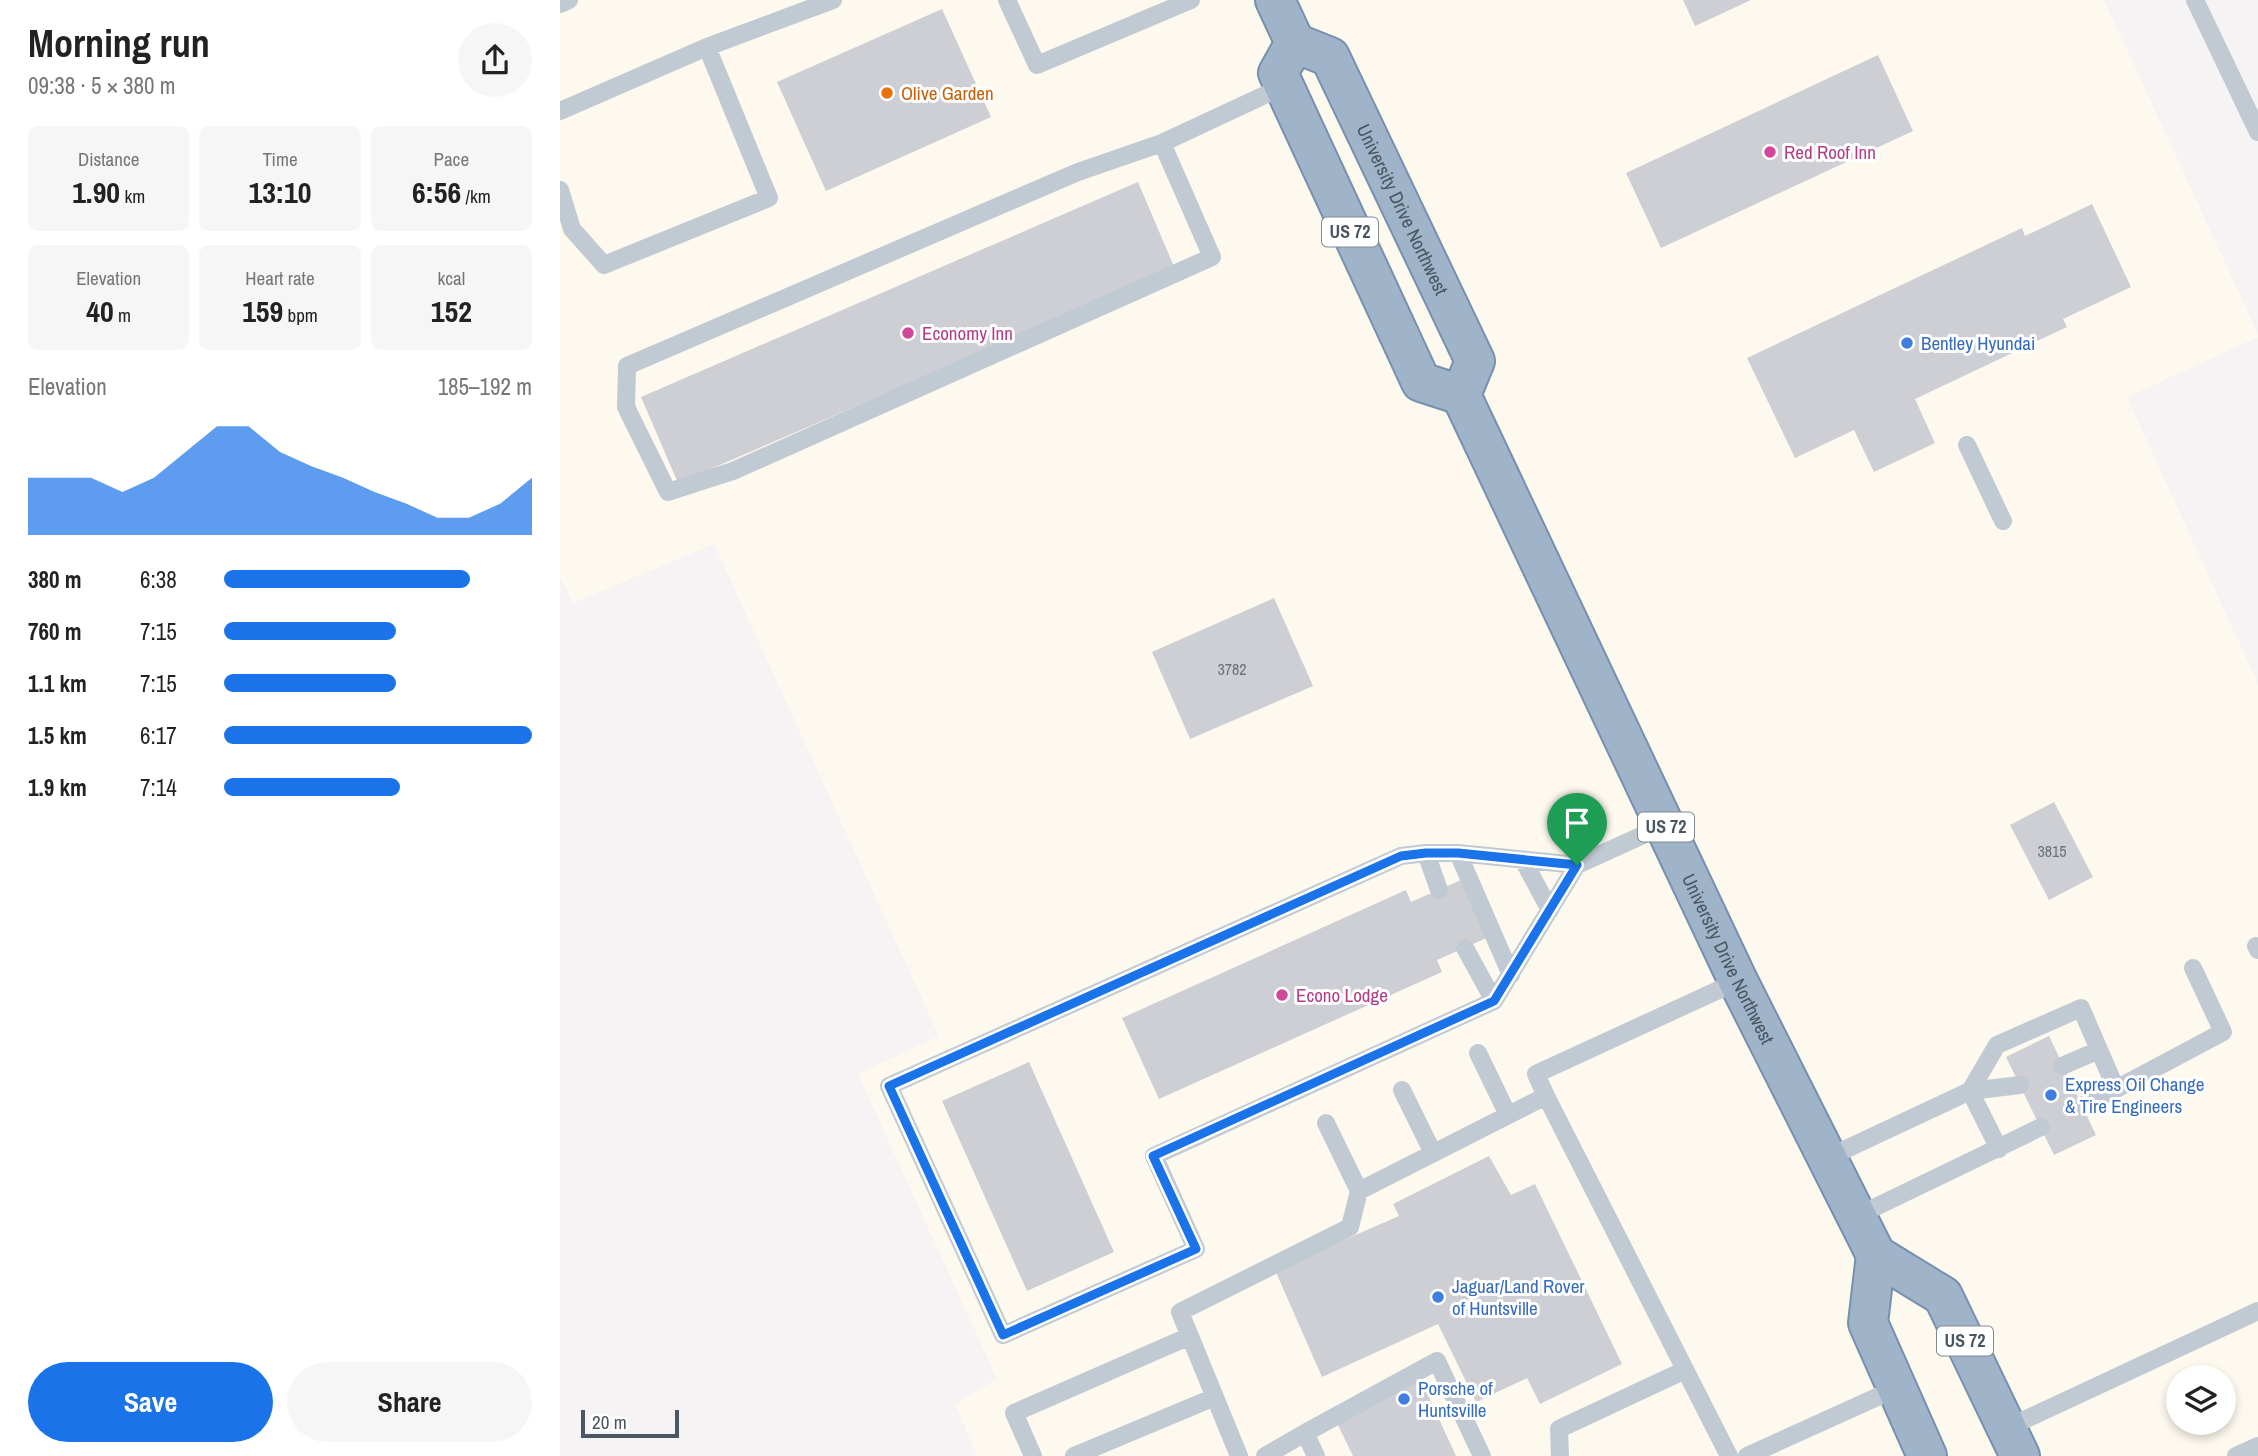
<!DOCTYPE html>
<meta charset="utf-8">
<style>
:root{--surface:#fff;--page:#f6f6f6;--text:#222;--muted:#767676;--accent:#1a73e8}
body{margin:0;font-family:"Archivo Narrow",sans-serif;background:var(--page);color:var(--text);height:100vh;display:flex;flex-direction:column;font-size:26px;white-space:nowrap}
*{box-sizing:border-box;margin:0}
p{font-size:23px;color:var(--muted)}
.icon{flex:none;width:38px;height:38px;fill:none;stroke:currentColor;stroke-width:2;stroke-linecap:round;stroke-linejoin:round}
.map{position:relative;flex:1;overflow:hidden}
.panel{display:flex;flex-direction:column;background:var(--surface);width:560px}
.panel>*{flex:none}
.buttons{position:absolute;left:1606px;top:1365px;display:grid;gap:14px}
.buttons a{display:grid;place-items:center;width:70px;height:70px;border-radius:50%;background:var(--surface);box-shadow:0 4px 10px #0003;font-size:35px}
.scale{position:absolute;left:21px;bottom:18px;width:98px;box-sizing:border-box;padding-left:7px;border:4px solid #4a5661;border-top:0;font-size:19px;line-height:24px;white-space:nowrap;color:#4a5661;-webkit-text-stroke:5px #fff;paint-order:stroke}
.pin{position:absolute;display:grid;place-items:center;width:60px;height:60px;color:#fff;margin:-72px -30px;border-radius:50% 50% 50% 0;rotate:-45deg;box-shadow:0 0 7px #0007}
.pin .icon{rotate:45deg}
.round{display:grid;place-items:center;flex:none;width:74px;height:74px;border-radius:37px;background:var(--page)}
.headline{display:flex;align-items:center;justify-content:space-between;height:119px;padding:0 28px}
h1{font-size:38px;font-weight:800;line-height:52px}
.stats{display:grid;grid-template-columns:repeat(3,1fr);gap:10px;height:119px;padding:7px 28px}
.stats div{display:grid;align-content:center;border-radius:10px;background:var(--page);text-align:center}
.stats b{font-size:30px;font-weight:800}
.stats small{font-size:19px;font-weight:400}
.stats p{font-size:19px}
.chart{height:196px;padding:14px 28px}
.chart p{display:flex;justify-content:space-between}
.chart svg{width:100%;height:126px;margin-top:7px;fill:var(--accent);opacity:.7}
.button{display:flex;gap:14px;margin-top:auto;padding:14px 28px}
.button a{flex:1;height:80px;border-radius:42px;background:var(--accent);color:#fff;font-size:28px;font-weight:800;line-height:80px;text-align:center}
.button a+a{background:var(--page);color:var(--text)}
ul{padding:0 28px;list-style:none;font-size:23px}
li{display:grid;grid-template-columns:112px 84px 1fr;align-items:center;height:52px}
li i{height:18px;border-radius:9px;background:var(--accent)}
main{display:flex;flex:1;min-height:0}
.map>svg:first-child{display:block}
.commercial{fill:#fdf9ef;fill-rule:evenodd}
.building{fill:#cdcfd5}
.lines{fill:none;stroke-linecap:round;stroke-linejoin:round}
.trunk-casing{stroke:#7690ad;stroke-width:42}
.service{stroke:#c1cad2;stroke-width:18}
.trunk{stroke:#9fb4c9;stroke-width:38}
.route-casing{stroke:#fff;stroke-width:14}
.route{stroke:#1a73e8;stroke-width:9}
.food-dot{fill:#e8710a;stroke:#fff;stroke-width:2.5}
.hotel-dot{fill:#d1479c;stroke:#fff;stroke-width:2.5}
.shop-dot{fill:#3f7fe0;stroke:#fff;stroke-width:2.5}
.labels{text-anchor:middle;stroke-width:6;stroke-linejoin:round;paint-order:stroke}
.number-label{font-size:16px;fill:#6b747e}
.shield{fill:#fff;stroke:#808990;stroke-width:2}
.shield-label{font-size:18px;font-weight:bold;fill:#4a5661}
.food-label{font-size:19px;fill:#c56008;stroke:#fff;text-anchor:start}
.hotel-label{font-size:19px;fill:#b23c85;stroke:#fff;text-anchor:start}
.street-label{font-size:19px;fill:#4a5661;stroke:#fff}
.shop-label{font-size:19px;fill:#366cbe;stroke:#fff;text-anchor:start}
</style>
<main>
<section class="panel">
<div class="headline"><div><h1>Morning run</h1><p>09:38 · 5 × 380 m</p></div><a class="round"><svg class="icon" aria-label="share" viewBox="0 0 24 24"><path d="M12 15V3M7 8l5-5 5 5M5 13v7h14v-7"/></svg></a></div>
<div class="stats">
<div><p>Distance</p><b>1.90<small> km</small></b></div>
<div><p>Time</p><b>13:10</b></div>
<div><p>Pace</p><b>6:56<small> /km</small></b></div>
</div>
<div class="stats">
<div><p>Elevation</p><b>40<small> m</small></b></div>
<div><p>Heart rate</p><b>159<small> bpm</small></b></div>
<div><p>kcal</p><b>152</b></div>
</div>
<div class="chart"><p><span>Elevation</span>185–192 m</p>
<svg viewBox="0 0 160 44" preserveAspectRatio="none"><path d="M0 44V24L10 24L20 24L30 29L40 24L50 15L60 6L70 6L80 15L90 20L100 24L110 29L120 33L130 38L140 38L150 33L160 24V44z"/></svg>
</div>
<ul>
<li><b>380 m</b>6:38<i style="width:80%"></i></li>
<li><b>760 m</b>7:15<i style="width:56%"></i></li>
<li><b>1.1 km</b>7:15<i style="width:56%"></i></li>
<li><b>1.5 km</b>6:17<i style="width:100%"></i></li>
<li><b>1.9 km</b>7:14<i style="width:57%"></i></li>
</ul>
<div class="button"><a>Save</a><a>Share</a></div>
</section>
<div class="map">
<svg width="1698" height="1456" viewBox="0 0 1698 1456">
<rect width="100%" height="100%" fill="#f5f3f3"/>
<path class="commercial" d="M0 0H1544L1698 334V337L1567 397 1698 684V1456H417L395 1404 437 1379 298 1074 379 1036 154 544 13 603 0 576ZM1619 1377H1664V1423H1619Z"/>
<path class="building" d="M1123 0H1191L1135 26Z
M382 9 431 117 266 191 217 82Z
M1318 55 1353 131 1101 248 1066 173Z
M578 182 615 269 118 483 81 397Z
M1532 204 1571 287 1503 319 1507 327 1355 399 1375 443 1314 472 1294 430 1235 458 1187 358 1462 228 1465 236Z
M714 598 753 686 630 739 592 652Z
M1494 802 1533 877 1489 900 1450 825Z
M903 879 929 937 877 960 882 972 599 1099 562 1018 846 890 851 902Z
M1489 1036 1536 1135 1494 1155 1446 1057Z
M469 1062 554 1252 467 1291 382 1101Z
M929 1156 951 1195 975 1184 1062 1364 980 1404 967 1378 916 1402 878 1324 762 1377 715 1270 839 1216 833 1204Z
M861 1380 896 1456H793L775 1419Z"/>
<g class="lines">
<defs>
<g id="trunk">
<path id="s1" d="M715 0 735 43 770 57 915 361 901 395"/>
<path id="s2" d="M735 43 718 73 861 382 901 395 1178 981 1316 1255 1383 1296 1460 1456"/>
<path d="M1316 1255 1308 1323 1367 1456"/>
</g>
</defs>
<use href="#trunk" class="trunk-casing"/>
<path class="service" d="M447 0 477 65 631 0
M1635 0 1698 132
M0 4 9 0
M147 47 273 0
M0 111 147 47 209 198 44 265 12 229 0 190
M602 143 652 257 173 471 108 492 66 407 67 366 518 172Z
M602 143 724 86
M1407 445 1443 521
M866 853H898L1017 865 934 1001 594 1156 636 1249 443 1335 329 1086 841 856Z
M866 853 879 890
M898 853 951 975
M963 860 990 910
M1017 865 1105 825
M1696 946 1698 950
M905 948 934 1001
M918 1053 948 1115
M1502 1066 1539 1050
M842 1090 873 1153
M1410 1091 1437 1045 1521 1008 1556 1089 1663 1032 1633 968
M1410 1091 1439 1149
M986 1096 1169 1456
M1522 1106 1556 1089
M766 1123 799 1191
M1267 1158 1410 1091 1460 1085
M1297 1216 1481 1127
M1447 1428 1698 1311
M745 1433 877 1361 922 1456
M473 1456 454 1413 630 1336
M514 1456 655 1397
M679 1456 620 1312 790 1227 799 1191 986 1096 976 1074 1178 981
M705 1456 745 1433 756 1456
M1000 1456 999 1429 1125 1370
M1187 1456 1337 1388
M1676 1456 1698 1446"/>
<use href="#trunk" class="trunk"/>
</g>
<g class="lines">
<defs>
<path id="route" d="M866 853H898L1017 865 934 1001 593 1156 636 1249 443 1335 329 1086 841 856Z"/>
</defs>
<use href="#route" class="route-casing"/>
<use href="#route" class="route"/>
</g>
<circle class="food-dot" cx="327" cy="93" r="7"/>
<g class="hotel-dot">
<circle cx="1210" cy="152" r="7"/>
<circle cx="348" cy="333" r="7"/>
<circle cx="722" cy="995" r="7"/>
</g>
<g class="shop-dot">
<circle cx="1347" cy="343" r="7"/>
<circle cx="1491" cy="1095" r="7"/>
<circle cx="878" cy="1297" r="7"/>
<circle cx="844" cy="1399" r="7"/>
</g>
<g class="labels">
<g class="number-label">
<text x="672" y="675">3782</text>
<text x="1492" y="857">3815</text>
</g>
<g class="shield">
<rect x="762" y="217.5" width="56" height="29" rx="5"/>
<rect x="1078" y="812.5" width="56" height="29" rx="5"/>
<rect x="1377" y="1326.5" width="56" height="29" rx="5"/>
</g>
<g class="shield-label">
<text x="790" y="238">US 72</text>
<text x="1106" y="833">US 72</text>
<text x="1405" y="1347">US 72</text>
</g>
<g class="food-label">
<text x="341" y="100">Olive Garden</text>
</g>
<g class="hotel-label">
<text x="1224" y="159">Red Roof Inn</text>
<text x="362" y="340">Economy Inn</text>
<text x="736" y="1002">Econo Lodge</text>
</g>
<g class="street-label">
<text dy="7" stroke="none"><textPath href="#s1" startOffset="254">University Drive Northwest</textPath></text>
<text dy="7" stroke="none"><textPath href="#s2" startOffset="1041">University Drive Northwest</textPath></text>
</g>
<g class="shop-label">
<text x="1361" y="350">Bentley Hyundai</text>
<text x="1505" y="1091">Express Oil Change<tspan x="1505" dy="22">&amp; Tire Engineers</tspan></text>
<text x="892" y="1293">Jaguar/Land Rover<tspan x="892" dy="22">of Huntsville</tspan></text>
<text x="858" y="1395">Porsche of<tspan x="858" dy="22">Huntsville</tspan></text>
</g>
</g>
</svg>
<div class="buttons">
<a><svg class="icon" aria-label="layers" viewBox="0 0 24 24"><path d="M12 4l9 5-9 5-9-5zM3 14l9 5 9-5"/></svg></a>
</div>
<div class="scale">20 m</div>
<div class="pin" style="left:1017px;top:865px;background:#1e9e55"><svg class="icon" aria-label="arrive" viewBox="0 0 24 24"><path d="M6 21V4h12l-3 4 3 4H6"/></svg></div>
</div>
</main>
